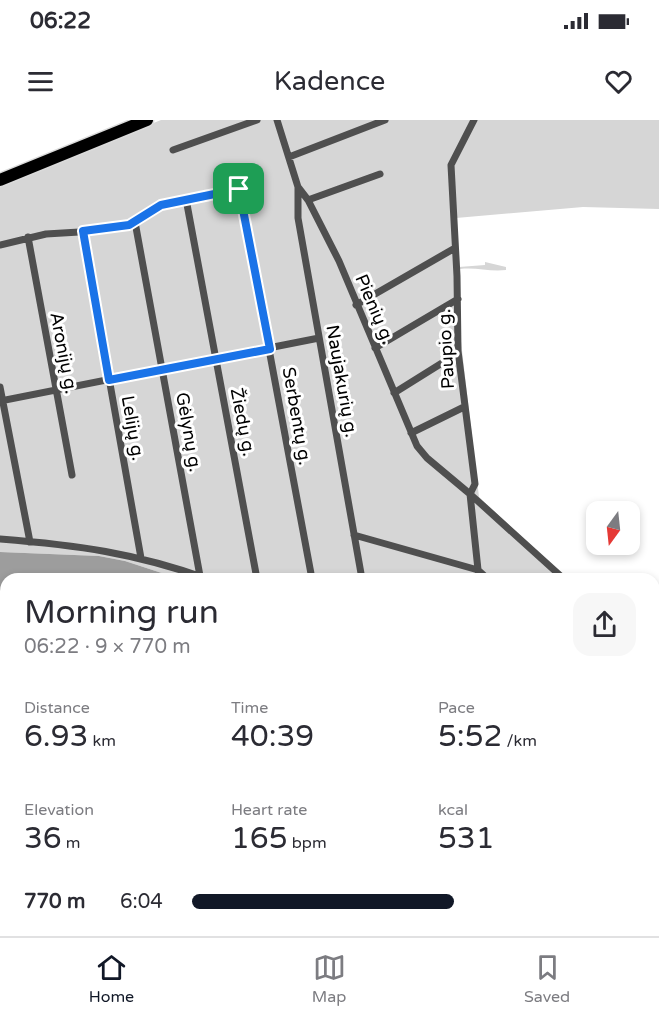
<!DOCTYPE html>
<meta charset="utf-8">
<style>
:root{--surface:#fff;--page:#f7f7f7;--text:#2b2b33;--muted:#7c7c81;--line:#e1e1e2;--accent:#111827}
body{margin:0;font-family:"Varela Round",sans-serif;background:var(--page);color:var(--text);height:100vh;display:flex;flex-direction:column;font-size:22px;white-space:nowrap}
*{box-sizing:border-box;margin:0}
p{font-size:20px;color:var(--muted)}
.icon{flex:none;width:33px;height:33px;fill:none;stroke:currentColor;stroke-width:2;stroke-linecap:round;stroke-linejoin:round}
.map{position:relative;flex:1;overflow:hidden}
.drawer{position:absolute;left:0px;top:453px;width:660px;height:363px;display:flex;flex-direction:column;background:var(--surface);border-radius:18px 18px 0 0;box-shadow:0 3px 9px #0003}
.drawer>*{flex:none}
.needle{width:39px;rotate:195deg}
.fabs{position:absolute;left:586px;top:381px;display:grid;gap:12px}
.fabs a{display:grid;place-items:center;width:54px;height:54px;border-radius:12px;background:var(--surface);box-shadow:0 3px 9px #0003;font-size:30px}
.pin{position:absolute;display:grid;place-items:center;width:51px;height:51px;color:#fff;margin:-26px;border-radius:12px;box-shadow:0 3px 9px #0006}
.round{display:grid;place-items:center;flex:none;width:63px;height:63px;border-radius:18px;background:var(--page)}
.headline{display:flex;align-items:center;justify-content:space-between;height:102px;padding:0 24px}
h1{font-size:33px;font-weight:600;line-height:45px}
.figures{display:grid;grid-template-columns:repeat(3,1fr);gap:9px;height:102px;padding:6px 24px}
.figures div{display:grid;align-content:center}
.figures b{font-size:30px;font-weight:600}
.figures small{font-size:16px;font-weight:400}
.figures p{font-size:16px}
ul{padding:0 24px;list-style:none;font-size:20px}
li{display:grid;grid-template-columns:96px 72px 1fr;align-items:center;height:45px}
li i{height:15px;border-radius:8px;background:var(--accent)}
.status{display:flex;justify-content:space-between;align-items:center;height:42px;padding:0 30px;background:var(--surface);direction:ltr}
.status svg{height:16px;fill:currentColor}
header{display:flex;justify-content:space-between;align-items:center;height:78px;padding:0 24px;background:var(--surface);font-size:27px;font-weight:600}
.tabs{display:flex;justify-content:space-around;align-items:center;height:84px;border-top:2px solid var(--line);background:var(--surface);font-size:16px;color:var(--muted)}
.tabs a{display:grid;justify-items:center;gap:3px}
.tabs .active{color:var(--accent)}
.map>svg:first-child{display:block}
.green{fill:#d6d6d6}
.water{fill:#9d9d9d}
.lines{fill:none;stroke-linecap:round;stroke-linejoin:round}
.stream{stroke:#9d9d9d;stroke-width:1.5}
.highway-casing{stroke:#dbdbdb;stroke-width:15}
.street{stroke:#4f4f4f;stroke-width:7}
.secondary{stroke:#1c1c1c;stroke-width:9}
.highway{stroke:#000;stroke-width:12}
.route-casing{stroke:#fff;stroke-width:12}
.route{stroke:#1a73e8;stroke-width:8}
.labels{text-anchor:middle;stroke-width:6;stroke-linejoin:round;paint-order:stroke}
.street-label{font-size:18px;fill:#000;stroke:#fff}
</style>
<div class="status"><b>06:22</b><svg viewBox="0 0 49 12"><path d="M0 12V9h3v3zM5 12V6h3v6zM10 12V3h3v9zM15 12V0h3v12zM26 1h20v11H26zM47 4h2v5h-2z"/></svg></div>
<header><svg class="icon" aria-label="menu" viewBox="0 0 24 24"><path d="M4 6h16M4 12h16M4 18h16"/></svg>Kadence<svg class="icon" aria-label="heart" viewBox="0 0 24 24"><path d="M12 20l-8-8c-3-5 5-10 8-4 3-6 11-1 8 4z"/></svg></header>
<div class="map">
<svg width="659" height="816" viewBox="0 0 659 816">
<rect width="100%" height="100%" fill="#fff"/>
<path class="green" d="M161 0H659V89L583 87 456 98 459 147 485 145V142L506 147V150C490 152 476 147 460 149V213L479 377 567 459H180L125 441 99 436 0 432V65Z
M6 529V669L0 696V530Z
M654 695H659V776L654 779Z
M659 787V816H582L606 811 654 810V789Z"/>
<path class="water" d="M0 432 99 436 125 441 180 459H6V529L0 530Z
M654 595H659V695H654Z"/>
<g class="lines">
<path class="stream" d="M0 624 5 583"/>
<defs>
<path id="highway" d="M0 60 147 0"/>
</defs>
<use href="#highway" class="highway-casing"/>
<path class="street" d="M277 0 298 67 308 80 339 141 417 326 427 338 470 374 564 459
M474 0 451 45 457 156 458 231 475 364 470 374 479 459
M173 30 257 0
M289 37 385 0
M298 67V98L362 459
M186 79 257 459
M308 80 380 54
M135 102 200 456
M83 112 141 438
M28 117 72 355
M0 125 46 114 96 111 129 105 161 85 239 69 312 459
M356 185 455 128
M375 228 458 179
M0 267 30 422
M394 273 458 233
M0 281 319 218
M411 313 464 287
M354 415 478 450 488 459
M0 419C77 425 135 433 208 459
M654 542 659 547
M654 566 659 564
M625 810 640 816
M24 816 25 810"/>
<path class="secondary" d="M654 784 659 782
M0 796H6
M138 810 203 816
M556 816 589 810"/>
<use href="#highway" class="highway"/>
</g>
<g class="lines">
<defs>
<path id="route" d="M239 69 270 229 109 260 83 111 129 105 161 85Z"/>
</defs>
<use href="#route" class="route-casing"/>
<use href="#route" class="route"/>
</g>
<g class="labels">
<g class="street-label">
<text transform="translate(375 189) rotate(67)" y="6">Pienių g.</text>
<text transform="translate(446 229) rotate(-93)" y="6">Paupio g.</text>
<text transform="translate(64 233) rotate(79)" y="6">Aronijų g.</text>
<text transform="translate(342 261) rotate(80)" y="6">Naujakurių g.</text>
<text transform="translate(297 296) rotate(80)" y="6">Serbentų g.</text>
<text transform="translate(243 302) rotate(79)" y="6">Žiedų g.</text>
<text transform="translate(133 308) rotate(80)" y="6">Lelijų g.</text>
<text transform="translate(189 312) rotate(80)" y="6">Gėlynų g.</text>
</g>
</g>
</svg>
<div class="fabs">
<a><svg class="needle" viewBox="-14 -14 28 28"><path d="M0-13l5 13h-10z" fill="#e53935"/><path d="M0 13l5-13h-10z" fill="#7c7c81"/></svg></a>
</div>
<div class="pin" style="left:239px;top:69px;background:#1e9e55"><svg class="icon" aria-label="arrive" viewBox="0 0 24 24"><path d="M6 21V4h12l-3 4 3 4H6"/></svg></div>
<section class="drawer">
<div class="headline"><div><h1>Morning run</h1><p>06:22 · 9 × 770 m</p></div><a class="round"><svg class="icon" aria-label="share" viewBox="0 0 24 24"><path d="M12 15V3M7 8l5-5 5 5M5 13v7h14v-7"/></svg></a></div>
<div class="figures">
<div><p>Distance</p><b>6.93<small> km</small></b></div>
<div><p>Time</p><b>40:39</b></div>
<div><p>Pace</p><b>5:52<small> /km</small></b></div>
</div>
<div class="figures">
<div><p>Elevation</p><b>36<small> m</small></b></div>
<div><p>Heart rate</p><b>165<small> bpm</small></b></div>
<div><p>kcal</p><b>531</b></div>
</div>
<ul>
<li><b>770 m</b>6:04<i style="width:59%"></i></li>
</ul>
</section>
</div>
<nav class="tabs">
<a class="active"><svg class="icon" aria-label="home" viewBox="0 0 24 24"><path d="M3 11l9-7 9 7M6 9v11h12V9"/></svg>Home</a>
<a><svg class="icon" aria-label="map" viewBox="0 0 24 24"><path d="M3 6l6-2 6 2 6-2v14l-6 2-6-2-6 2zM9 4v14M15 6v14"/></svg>Map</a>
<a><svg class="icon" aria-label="saved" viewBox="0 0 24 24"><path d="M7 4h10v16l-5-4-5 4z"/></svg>Saved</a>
</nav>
